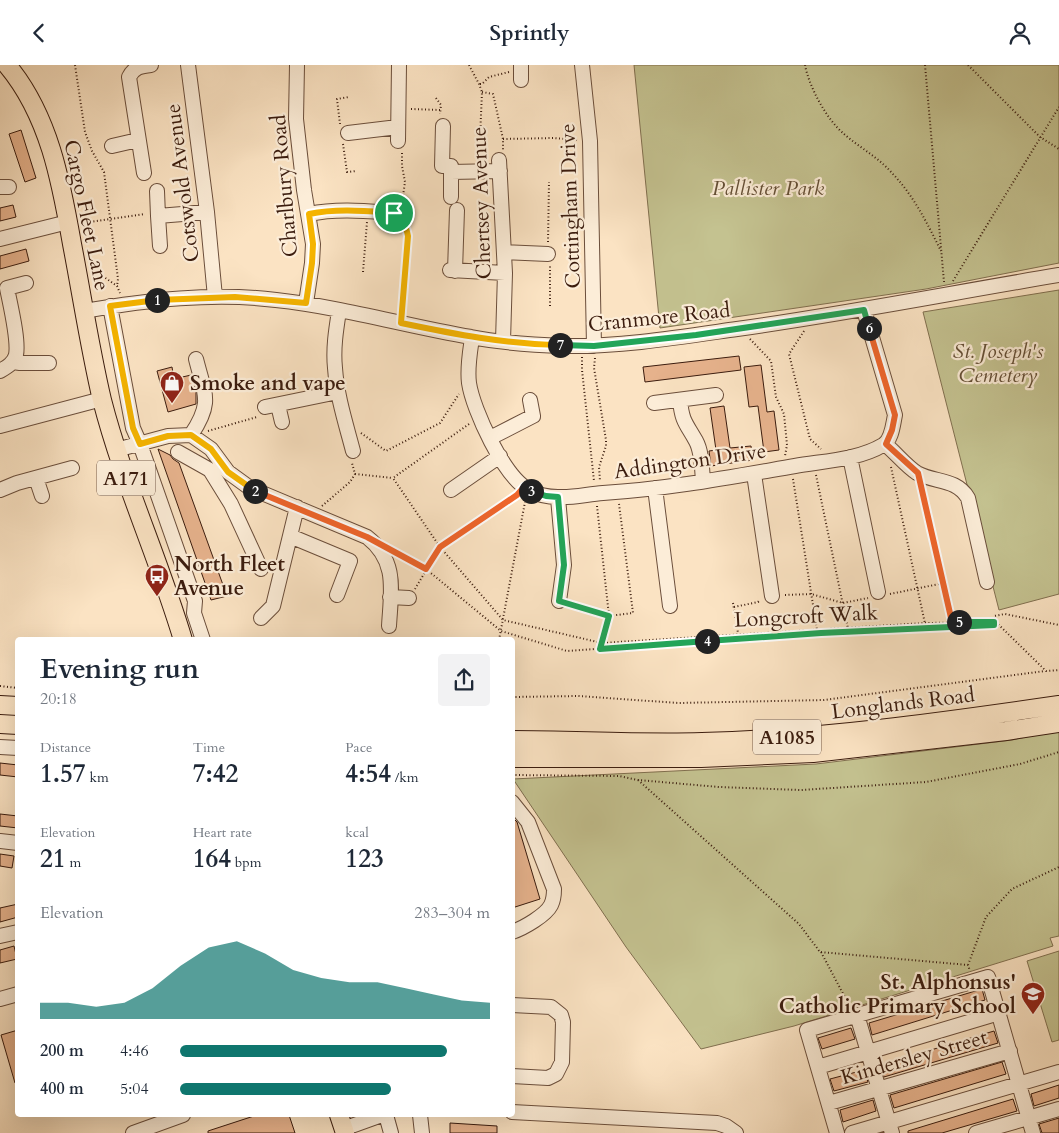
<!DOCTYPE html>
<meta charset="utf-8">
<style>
:root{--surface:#fff;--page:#f2f2f3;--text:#1f2937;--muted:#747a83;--accent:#0f766e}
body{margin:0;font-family:Cardo,serif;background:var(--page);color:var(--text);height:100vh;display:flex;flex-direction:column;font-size:19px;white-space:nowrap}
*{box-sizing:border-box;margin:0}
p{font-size:16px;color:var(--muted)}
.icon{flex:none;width:28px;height:28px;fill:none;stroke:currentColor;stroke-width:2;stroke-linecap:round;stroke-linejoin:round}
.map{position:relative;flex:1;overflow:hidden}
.details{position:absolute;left:15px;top:572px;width:500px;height:480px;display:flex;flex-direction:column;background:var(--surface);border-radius:5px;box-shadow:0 5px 20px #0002}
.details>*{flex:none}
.pin{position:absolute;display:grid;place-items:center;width:42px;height:42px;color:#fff;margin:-21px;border:2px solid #fff;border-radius:50%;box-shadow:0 1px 5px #0007}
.km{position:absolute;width:25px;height:25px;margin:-12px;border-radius:50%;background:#222;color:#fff;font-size:14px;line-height:25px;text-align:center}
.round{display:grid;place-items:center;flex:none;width:52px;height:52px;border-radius:5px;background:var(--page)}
.summary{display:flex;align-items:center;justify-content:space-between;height:85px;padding:0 25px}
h1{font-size:28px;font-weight:700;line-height:38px}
.figures{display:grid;grid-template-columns:repeat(3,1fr);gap:8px;height:85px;padding:5px 25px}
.figures div{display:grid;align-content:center}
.figures b{font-size:25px;font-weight:700}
.figures small{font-size:14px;font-weight:400}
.figures p{font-size:14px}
.chart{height:140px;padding:10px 25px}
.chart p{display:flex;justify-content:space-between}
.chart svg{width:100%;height:90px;margin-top:5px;fill:var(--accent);opacity:.7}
ul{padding:0 25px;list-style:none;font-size:16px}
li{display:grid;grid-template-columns:80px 60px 1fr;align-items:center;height:38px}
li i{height:12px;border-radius:6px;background:var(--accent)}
header{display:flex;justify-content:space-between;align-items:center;height:65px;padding:0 25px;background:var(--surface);font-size:22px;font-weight:700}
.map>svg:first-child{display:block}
.green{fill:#c4c290;stroke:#806f4f}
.building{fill:#e6b28c;stroke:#3b1c0e}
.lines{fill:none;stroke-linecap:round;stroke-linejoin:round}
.minor-casing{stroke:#6b4e3b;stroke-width:16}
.major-casing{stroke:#3b1c0e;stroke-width:20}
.path{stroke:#3b1c0e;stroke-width:2;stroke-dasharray:1 2.5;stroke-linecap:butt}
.minor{stroke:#fcedd8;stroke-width:14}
.major{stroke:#fbe3c3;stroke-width:18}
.split-1-casing{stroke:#fff;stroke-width:10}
.split-2-casing{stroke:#fff;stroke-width:10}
.split-3-casing{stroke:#fff;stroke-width:10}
.split-4-casing{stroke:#fff;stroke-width:10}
.split-5-casing{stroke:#fff;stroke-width:10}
.split-6-casing{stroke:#fff;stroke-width:10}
.split-7-casing{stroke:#fff;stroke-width:10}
.split-8-casing{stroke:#fff;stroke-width:10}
.split-1{stroke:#f5b400;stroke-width:6}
.split-2{stroke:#f5b400;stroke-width:6}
.split-3{stroke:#f0652b;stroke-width:6}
.split-4{stroke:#22a559;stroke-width:6}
.split-5{stroke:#22a559;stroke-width:6}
.split-6{stroke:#f0652b;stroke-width:6}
.split-7{stroke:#22a559;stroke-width:6}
.split-8{stroke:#f5b400;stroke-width:6}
.labels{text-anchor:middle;stroke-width:4.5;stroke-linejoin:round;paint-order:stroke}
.shield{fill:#fcedd8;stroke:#755b4b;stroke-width:1}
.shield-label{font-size:20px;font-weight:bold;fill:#3b1c0e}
.street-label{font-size:21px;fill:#3b1c0e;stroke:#fcedd8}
.park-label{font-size:21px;font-style:italic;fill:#644e35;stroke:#fcedd8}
.poi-label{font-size:21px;font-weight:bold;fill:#3b1c0e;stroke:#fcedd8;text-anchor:start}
</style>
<header><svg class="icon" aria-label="back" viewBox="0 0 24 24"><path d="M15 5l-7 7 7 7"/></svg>Sprintly<svg class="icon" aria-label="person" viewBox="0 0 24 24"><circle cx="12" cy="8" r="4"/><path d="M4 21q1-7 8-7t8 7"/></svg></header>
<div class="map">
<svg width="1059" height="1068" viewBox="0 0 1059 1068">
<rect width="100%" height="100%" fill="#fbe3c3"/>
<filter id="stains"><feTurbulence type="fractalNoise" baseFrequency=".004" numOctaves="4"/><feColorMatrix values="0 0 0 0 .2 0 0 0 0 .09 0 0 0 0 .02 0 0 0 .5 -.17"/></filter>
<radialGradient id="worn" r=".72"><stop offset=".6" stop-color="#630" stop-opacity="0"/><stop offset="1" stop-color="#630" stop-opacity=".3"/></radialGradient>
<path class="green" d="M634 0H1059V198L926 224 660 263Z
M1059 225V529L999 545 923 247Z
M1059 665V871L1050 873 1053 881 794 961 701 984 626 882 513 714 816 699 1012 675Z
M1059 886V975L1052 977 1027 896Z"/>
<path class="building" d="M21 65 36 113 25 117 9 69Z
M13 140 16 152 0 156V143Z
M26 184 29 196 0 204V191Z
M739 291 741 305 645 317 643 302Z
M761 300 767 347 774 346 779 385 764 387 758 341 749 342 744 302Z
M172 302 174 314 191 310 196 327V339L168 347 157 306Z
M724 341 730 383 751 381 753 395 711 401 709 386 716 385 710 343Z
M158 384 170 390 173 394 179 398 227 531 211 535Z
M0 698 18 700V712L0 710Z
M0 749 18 751V763L0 761Z
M512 752 517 757 540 834 512 843Z
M0 789 14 791 12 803 0 801Z
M18 839V852L0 857V843Z
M14 881 17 894 0 898V885Z
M982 924 985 935 872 970 869 958Z
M851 963 855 974 822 984 818 973Z
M18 965V1018H15L1 970Z
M994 966 998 978 884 1012 881 1000Z
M1002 997 1006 1009 894 1043 890 1030Z
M864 1005 868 1017 834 1026 830 1014Z
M1059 1020V1033L1034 1041 1031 1029Z
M1013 1034 1017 1046 942 1068H908V1066Z
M873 1035 876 1046 843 1057 840 1045Z
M257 1050H289L295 1068H208V1066Z
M1059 1053V1068H1042L1039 1059Z
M450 1058 497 1061V1068H450Z"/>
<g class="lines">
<defs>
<path id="minor" d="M188 0 207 147 215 232
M297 0 296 54 304 125 313 179 312 198 306 238
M582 0 590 76 594 281
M521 15V0
M443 61 442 101H451V132
M348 68 398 62
M398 76 399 0
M112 81 138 75
M499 95 505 208 503 276
M451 107 500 106
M144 108 129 12C134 2 141 1 151 0
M0 122H9
M157 126 158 151
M309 149C337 143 366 146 394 148
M0 174 68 157
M160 181 158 151 207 147
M504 187 548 189
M450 205 505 208
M455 206 457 145
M110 241 133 363 140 379 195 536 194 548 203 575
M84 246C148 235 212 227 276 235 342 242 406 261 471 272 502 278 533 280 564 281 620 282 681 272 737 264 845 249 951 228 1059 210
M339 246C336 265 333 284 335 303 337 332 346 359 353 386
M472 273C470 287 467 303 469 318 473 345 504 412 529 425 538 430 548 432 558 432 573 433 588 429 603 428 668 424 731 412 795 401 823 396 858 395 883 380 892 375 893 359 895 350L864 245
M13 297 20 298H49
M0 306C7 302 14 298 16 290 19 275 10 239 7 223L26 218
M680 335C682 357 686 358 696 376 702 387 702 404 703 416
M654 338 716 330
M278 340 282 357
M265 342 338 327
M0 361 102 334
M191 370C213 337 205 330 196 294
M490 373 533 351 530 335
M885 379C896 388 906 401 917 408 935 418 956 413 968 433L987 517
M116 385 168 371 191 370 211 384 228 407 250 423 367 472C398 496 391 526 389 561
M178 387 210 405 231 439 261 504
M850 392 878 527
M754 409 772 531
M36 413 42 431
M655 423 670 541
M0 425 17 418 72 403
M451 425 500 391
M558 433 564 500 559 536
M290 471 350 496 337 530
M390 532 409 533
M261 553 273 541 297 442
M0 682 18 683
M512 737 528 757 554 824C554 830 554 834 551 840 546 850 524 863 512 867
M0 776 18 778
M0 871 18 867
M0 934 18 929
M512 940 551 942 561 950 563 957 562 997 556 1009 548 1013 512 1011
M857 950 892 1068
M818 1002 999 948
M829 1038 1010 986
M512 1047 717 1058 726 1061 736 1068
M386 1050 391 1068
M420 1050 422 1068
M343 1064 382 1050
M133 1068 183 1050
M837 1068 807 965 988 912 1033 1068
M852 1068 1059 1007
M976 1068 1059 1044"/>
<path id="major" d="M7 0C49 50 61 116 72 179 82 231 90 284 102 335 123 417 159 494 183 575
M0 640 18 641
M0 659 18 660
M512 675C575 675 639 679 702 677 822 674 941 657 1059 640
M512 693H701L813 688 1006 666 1059 658
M339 1050 345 1068"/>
</defs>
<use href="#minor" class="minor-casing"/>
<use href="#major" class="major-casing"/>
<path class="path" d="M75 0 85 67 92 86 104 107 118 214 117 221
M469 0 479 19 482 27 479 95
M805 0C809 22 827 55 844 69 860 83 878 92 892 108 914 131 927 158 941 186
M925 0 944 217
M968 0 1040 72 1059 84
M480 19H482L489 12 509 7
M482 27 493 29 503 74V85
M436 33 441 40 440 49
M411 44 440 45
M340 59 337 34 349 32
M503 74 554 73 577 75
M343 79 347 107 356 106
M402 88V101L405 117 402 138
M83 158 145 149
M548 177 549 117
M91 203 117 221 120 228
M363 207 367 157
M953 216 1059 42
M550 241V201
M402 245 408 171 403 157
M804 266 789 289 810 374 821 384
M750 274 771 296 776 332 784 349 787 380 785 391
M582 292V305L594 416
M595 293 594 303 606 375V381L599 402 600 416
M469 359 393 413 440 482 515 431
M208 366 257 352
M361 368 386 386 440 358 459 329
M891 402 926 563
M355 409 393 413
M816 410 848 564
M793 414 817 565
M922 423 953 562
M322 441 350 417 355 409 352 398
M597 441 609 551 600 584
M395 487 426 504 501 566 567 586 821 568 999 560 1046 606 1059 605
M415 524 440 482 503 555 602 578 925 558 994 557
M890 529 944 518
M785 530 811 529 843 538 868 533
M733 538 739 574
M569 539 609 551 633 548 619 439
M734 542 758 537 760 535
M994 557V551L1005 549 1059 560
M499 575 525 437
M0 621 18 623
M512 632 578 631 679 638 824 635 1045 606
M512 710 619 711 638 715 719 722 801 725 926 717 1020 699 1059 687
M638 715 799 859 820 887 968 900 970 906
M821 887 849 940
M968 900 986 852 1012 824 1059 802"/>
<use href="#minor" class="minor"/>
<use href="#major" class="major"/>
</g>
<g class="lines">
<defs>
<path id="split-1" d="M157 235 235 232 306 238 312 198 313 179 309 149C337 143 366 146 394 148"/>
<path id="split-2" d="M157 235 110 241 133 363 140 379 168 371 191 370 211 384 228 407 255 426"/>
<path id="split-3" d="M255 426 367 472 426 504 440 482 517 430 524 422 531 426"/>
<path id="split-4" d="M531 426 546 431 558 432 564 500 559 536 609 551 600 584 707 576"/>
<path id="split-5" d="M707 576 821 568 994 560V557H959"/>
<path id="split-6" d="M869 263 895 350 892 365 886 379 918 408 952 557H959"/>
<path id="split-7" d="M560 280 594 281 696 270 864 245 869 263"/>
<path id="split-8" d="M394 148C403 153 406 161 408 171L401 258C454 269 505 279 560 280"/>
</defs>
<use href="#split-1" class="split-1-casing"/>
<use href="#split-2" class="split-2-casing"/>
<use href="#split-3" class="split-3-casing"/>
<use href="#split-4" class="split-4-casing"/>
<use href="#split-5" class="split-5-casing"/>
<use href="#split-6" class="split-6-casing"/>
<use href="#split-7" class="split-7-casing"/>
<use href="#split-8" class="split-8-casing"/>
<use href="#split-1" class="split-1"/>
<use href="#split-2" class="split-2"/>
<use href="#split-3" class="split-3"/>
<use href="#split-4" class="split-4"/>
<use href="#split-5" class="split-5"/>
<use href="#split-6" class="split-6"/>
<use href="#split-7" class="split-7"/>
<use href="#split-8" class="split-8"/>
</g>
<defs>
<symbol id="shop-pin" viewBox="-11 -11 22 30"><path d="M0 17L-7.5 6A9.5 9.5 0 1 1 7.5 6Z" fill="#8f2418" stroke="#fcedd8"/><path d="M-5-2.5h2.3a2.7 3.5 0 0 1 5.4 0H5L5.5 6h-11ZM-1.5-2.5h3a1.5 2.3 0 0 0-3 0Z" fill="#fff"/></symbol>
<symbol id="bus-pin" viewBox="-11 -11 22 30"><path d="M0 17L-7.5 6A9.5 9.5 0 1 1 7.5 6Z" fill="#8f2418" stroke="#fcedd8"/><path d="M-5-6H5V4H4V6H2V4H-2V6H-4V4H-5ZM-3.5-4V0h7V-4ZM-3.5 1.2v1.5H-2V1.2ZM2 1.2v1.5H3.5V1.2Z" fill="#fff"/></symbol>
<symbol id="school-pin" viewBox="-11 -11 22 30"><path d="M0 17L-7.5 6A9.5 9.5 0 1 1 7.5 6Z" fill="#8f2418" stroke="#fcedd8"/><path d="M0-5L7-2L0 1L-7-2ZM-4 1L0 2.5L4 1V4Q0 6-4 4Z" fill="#fff"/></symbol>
</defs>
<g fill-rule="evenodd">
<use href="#shop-pin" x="158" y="304" width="28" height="38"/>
<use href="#bus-pin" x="143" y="497" width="28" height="38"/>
<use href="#school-pin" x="1019" y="915" width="28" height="38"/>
</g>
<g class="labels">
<g class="shield">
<rect x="97" y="395.5" width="58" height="35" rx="4"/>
<rect x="753" y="654.5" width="68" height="35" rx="4"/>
</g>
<g class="shield-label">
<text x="126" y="420">A171</text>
<text x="787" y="679">A1085</text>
</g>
<g class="street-label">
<text transform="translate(182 118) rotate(-97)" y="7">Cotswold Avenue</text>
<text transform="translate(284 121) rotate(-95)" y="7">Charlbury Road</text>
<text transform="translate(481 138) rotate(-92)" y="7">Chertsey Avenue</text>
<text transform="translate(570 141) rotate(-92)" y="7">Cottingham Drive</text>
<text transform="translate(87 150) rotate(78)" y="7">Cargo Fleet Lane</text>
<text transform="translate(659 252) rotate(-6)" y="7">Cranmore Road</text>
<text transform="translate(690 396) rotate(-8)" y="7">Addington Drive</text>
<text transform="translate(806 551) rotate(-3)" y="7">Longcroft Walk</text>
<text transform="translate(903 638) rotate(-7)" y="7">Longlands Road</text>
<text transform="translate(914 992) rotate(-16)" y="7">Kindersley Street</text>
</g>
<g class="park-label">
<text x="768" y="130">Pallister Park</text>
<text x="998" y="293">St. Joseph's<tspan x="998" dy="24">Cemetery</tspan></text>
</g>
<g class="poi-label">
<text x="190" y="325">Smoke and vape</text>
<text x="174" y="506">North Fleet<tspan x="174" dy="24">Avenue</tspan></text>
<text x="1016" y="924" text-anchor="end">St. Alphonsus'<tspan x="1016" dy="24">Catholic Primary School</tspan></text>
</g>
</g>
<rect width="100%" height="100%" filter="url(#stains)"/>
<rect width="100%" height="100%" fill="url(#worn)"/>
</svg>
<div class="pin" style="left:394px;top:148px;background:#1e9e55"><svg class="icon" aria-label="arrive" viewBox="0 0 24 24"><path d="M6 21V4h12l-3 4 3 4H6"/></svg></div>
<b class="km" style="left:157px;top:235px">1</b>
<b class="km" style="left:255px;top:426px">2</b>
<b class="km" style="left:531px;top:426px">3</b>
<b class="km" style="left:707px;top:576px">4</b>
<b class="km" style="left:959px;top:557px">5</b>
<b class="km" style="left:869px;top:263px">6</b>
<b class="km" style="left:560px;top:280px">7</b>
<section class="details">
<div class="summary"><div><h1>Evening run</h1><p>20:18</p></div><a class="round"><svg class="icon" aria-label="share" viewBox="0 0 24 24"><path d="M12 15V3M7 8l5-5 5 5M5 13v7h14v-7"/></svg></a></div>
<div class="figures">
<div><p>Distance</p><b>1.57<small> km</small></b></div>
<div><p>Time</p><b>7:42</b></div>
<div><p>Pace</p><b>4:54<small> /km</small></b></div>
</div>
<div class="figures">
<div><p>Elevation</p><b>21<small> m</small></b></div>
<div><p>Heart rate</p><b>164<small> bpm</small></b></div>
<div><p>kcal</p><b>123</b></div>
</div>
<div class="chart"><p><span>Elevation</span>283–304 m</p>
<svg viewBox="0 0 160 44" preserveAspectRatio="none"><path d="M0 44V36L10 36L20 38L30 36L40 29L50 18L60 9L70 6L80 12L90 20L100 24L110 26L120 26L130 29L140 32L150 35L160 36V44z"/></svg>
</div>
<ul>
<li><b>200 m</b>4:46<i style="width:86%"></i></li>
<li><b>400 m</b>5:04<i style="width:68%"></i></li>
</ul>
</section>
</div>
